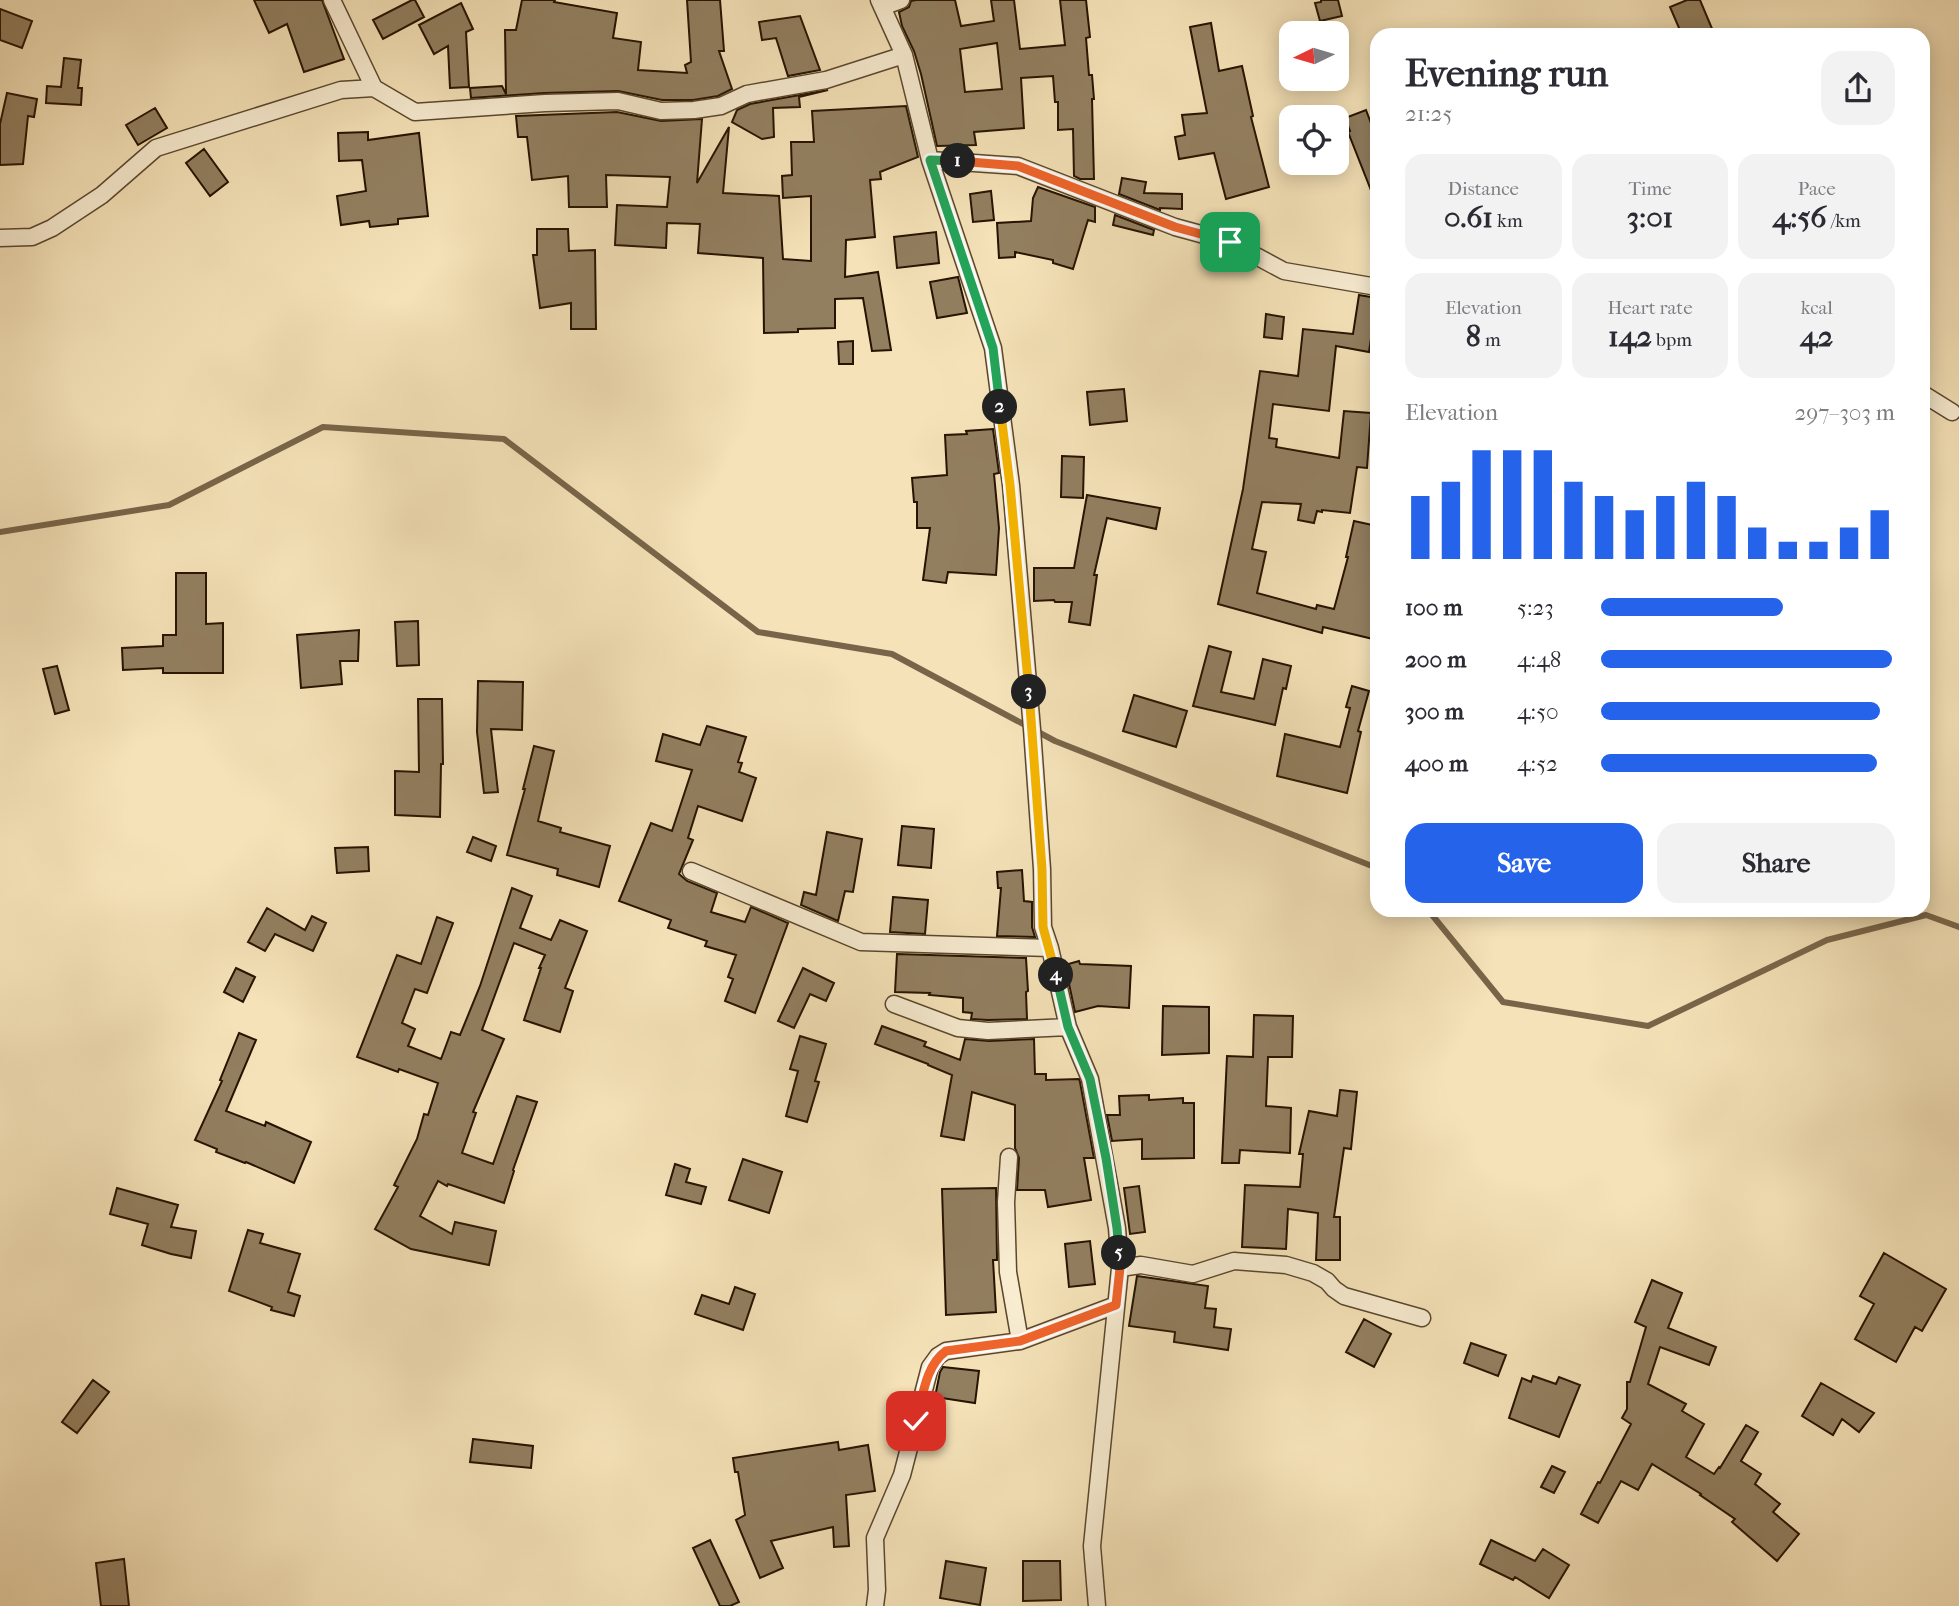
<!DOCTYPE html>
<meta charset="utf-8">
<style>
:root{--surface:#fff;--page:#f2f2f3;--text:#2b2b33;--muted:#7c7c81;--accent:#2563eb}
body{margin:0;font-family:"IM FELL French Canon",serif;background:var(--page);color:var(--text);height:100vh;display:flex;flex-direction:column;font-size:26px;white-space:nowrap}
*{box-sizing:border-box;margin:0}
p{font-size:23px;color:var(--muted)}
.icon{flex:none;width:38px;height:38px;fill:none;stroke:currentColor;stroke-width:2;stroke-linecap:round;stroke-linejoin:round}
.map{position:relative;flex:1;overflow:hidden}
.panel{position:absolute;left:1370px;top:28px;width:560px;height:889px;display:flex;flex-direction:column;background:var(--surface);border-radius:21px;box-shadow:0 4px 18px #0003}
.panel>*{flex:none}
.needle{width:46px;rotate:265deg}
.controls{position:absolute;left:1279px;top:21px;display:grid;gap:14px}
.controls a{display:grid;place-items:center;width:70px;height:70px;border-radius:14px;background:var(--surface);box-shadow:0 4px 18px #0003;font-size:35px}
.pin{position:absolute;display:grid;place-items:center;width:60px;height:60px;color:#fff;margin:-30px;border-radius:14px;box-shadow:0 4px 10px #0006}
.km{position:absolute;width:35px;height:35px;margin:-18px;border-radius:50%;background:#222;color:#fff;font-size:19px;line-height:35px;text-align:center}
.round{display:grid;place-items:center;flex:none;width:74px;height:74px;border-radius:21px;background:var(--page)}
.headline{display:flex;align-items:center;justify-content:space-between;height:119px;padding:0 35px}
h1{font-size:38px;font-weight:700;line-height:52px}
.metrics{display:grid;grid-template-columns:repeat(3,1fr);gap:10px;height:119px;padding:7px 35px}
.metrics div{display:grid;align-content:center;border-radius:18px;background:var(--page);text-align:center}
.metrics b{font-size:30px;font-weight:700}
.metrics small{font-size:19px;font-weight:400}
.metrics p{font-size:19px}
.chart{height:196px;padding:14px 35px}
.chart p{display:flex;justify-content:space-between}
.chart svg{width:100%;height:126px;margin-top:7px;stroke:var(--accent);stroke-width:6}
.button{display:flex;gap:14px;margin-top:auto;padding:14px 35px}
.button a{flex:1;height:80px;border-radius:21px;background:var(--accent);color:#fff;font-size:28px;font-weight:700;line-height:80px;text-align:center}
.button a+a{background:var(--page);color:var(--text)}
ul{padding:0 35px;list-style:none;font-size:23px}
li{display:grid;grid-template-columns:112px 84px 1fr;align-items:center;height:52px}
li i{height:18px;border-radius:9px;background:var(--accent)}
.map>svg:first-child{display:block}
.lines{fill:none;stroke-linecap:round;stroke-linejoin:round}
.stream{stroke:#786549;stroke-width:6}
.building{fill:#927f60;stroke:#261300;stroke-width:2;fill-rule:evenodd}
.street-casing{stroke:#5a472e;stroke-width:19}
.street{stroke:#f8ecd1;stroke-width:16}
.split-1-casing{stroke:#fff;stroke-width:14}
.split-2-casing{stroke:#fff;stroke-width:14}
.split-3-casing{stroke:#fff;stroke-width:14}
.split-4-casing{stroke:#fff;stroke-width:14}
.split-5-casing{stroke:#fff;stroke-width:14}
.split-6-casing{stroke:#fff;stroke-width:14}
.split-1{stroke:#f0652b;stroke-width:9}
.split-2{stroke:#22a559;stroke-width:9}
.split-3{stroke:#f5b400;stroke-width:9}
.split-4{stroke:#f5b400;stroke-width:9}
.split-5{stroke:#22a559;stroke-width:9}
.split-6{stroke:#f0652b;stroke-width:9}
</style>
<div class="map">
<svg width="1959" height="1606" viewBox="0 0 1959 1606">
<rect width="100%" height="100%" fill="#f5e2b8"/>
<filter id="stains"><feTurbulence type="fractalNoise" baseFrequency=".00286" numOctaves="4"/><feColorMatrix values="0 0 0 0 .2 0 0 0 0 .09 0 0 0 0 .02 0 0 0 .5 -.17"/></filter>
<radialGradient id="worn" r=".72"><stop offset=".6" stop-color="#630" stop-opacity="0"/><stop offset="1" stop-color="#630" stop-opacity=".3"/></radialGradient>
<g class="lines">
<path class="stream" d="M0 532 169 505 323 427 504 439 758 632 892 654 1055 741 1377 868
M1428 910 1503 1002 1648 1026 1827 940 1926 915 1959 927"/>
</g>
<path class="building" d="M254 0H322L344 59 304 72 287 24 269 33Z
M412 0H415L424 17 383 39 373 20Z
M522 0H555L554 2 617 13 613 38 641 42 638 70 687 73 685 65 691 62 687 0H720L724 51H719L732 89 718 96 693 100H662L618 91 544 93 471 98 470 88 502 86 506 94 505 30H516Z
M916 0H955L961 26 994 21 991 0H1014L1020 49 1065 45 1060 0H1086L1090 37 1086 38 1089 75H1092L1094 99H1092L1094 179H1080L1074 176 1073 129 1058 130V102H1055L1053 76 1021 78 1024 128 974 132 976 145 937 146 921 74 914 51 902 26 899 12 909 7 911 1ZM997 43 1002 89 965 92 960 49Z
M1321 0H1338L1342 16 1320 21 1315 3 1321 2Z
M1687 0H1700L1713 31 1703 35H1682L1670 7Z
M461 3 473 29 466 32 469 87 450 88 448 46 434 54 419 25Z
M0 9 32 21 22 48 0 40Z
M800 16 820 70 788 76 776 38 762 40 759 22Z
M1211 23 1219 71 1242 66 1253 116 1251 117 1269 187 1226 199 1214 153 1179 159 1175 137 1185 135 1182 115 1207 113 1190 27Z
M64 58 81 60 78 88H82L81 105 46 103 47 86 61 87Z
M828 90 799 97 800 107 773 108 774 137 762 139 732 122 737 110 750 104Z
M7 93 37 99 34 117 28 116 23 164 0 165V124Z
M906 106 918 157 880 172 881 179 870 180 875 237 846 240 845 277 878 272 891 350 872 351 863 298 835 299V328L798 329V332L764 333 763 258 698 253 700 224 667 223 666 248 615 245 617 205 667 207 670 177 606 175 607 207H569L568 176 532 180 527 137H518L516 116 617 112 661 121 702 119 697 183 729 127 723 193 779 196 783 259 811 261V196L783 198 782 176 792 175 791 142H814L812 111Z
M155 108 167 128 138 145 126 125Z
M1366 110 1377 139 1376 203 1348 132 1350 131 1345 118Z
M368 132V140L419 133 428 216 398 219V224L370 227 369 221 341 225 337 196 366 191 362 160 339 161 338 133Z
M204 149 228 182 210 196 186 163Z
M1122 178 1146 182 1144 193 1182 194V209L1160 208V210L1119 194Z
M1038 187 1095 207V222L1088 220 1073 269 1053 263V260L1015 252V257L999 258 997 223 1031 221 1033 198Z
M991 191 994 220 973 222 970 194Z
M1115 215 1154 230 1153 235 1113 225Z
M537 229H568L569 251 595 250 596 329H571V303L540 308 533 255H537Z
M936 232 939 263 897 268 894 237Z
M958 277 967 313 937 318 930 282Z
M1359 295 1377 298 1369 352 1336 346 1329 411 1273 404 1269 438 1277 439 1276 447 1339 458 1344 411 1371 413 1367 468 1357 467 1350 513 1322 510V512L1317 511 1314 523 1298 520 1301 504 1262 502 1252 549 1266 552 1257 593 1316 609 1317 605 1334 609 1348 557H1346L1354 521 1377 526V622L1373 639 1323 627 1322 633 1218 604 1243 489 1260 371 1298 376 1303 329 1353 334Z
M1266 314 1284 317 1282 339 1264 337Z
M853 341V364H839L838 342Z
M1124 389 1127 421 1090 425 1087 392Z
M993 429 999 473 994 474 999 528 996 575 948 572 946 583 923 580 930 528H917V502H914L912 478 947 475 945 435 967 434 966 431Z
M1062 456 1084 457 1083 498 1061 497Z
M1087 495 1160 508 1156 529 1107 518 1094 575H1097L1090 625 1069 622 1072 602H1055L1054 600 1034 601V568H1074Z
M176 573H206V624L223 623V673H163V668L123 670 122 648 163 646V635H176Z
M418 621 419 665 397 666 395 622Z
M359 630 358 661H340L342 684 301 688 297 635Z
M1209 646 1231 652 1221 692 1254 699 1263 659 1291 666 1286 689 1283 688 1275 725 1193 706Z
M57 666 69 710 55 714 43 669Z
M478 681 523 682 522 730 491 729 498 792 484 793 477 732Z
M1352 686 1369 691 1358 731 1361 732 1347 793 1277 776 1285 734 1340 747 1350 708 1346 707Z
M1134 695 1187 711 1176 747 1123 731Z
M418 699H442L443 764H441L440 817 395 815V771L419 772Z
M707 726 746 737 738 762 742 763 739 772 756 778 742 821 698 806 688 838 693 840 679 874 687 881 717 893 711 912 745 922 751 907 788 923 755 1013 725 1001 733 979 728 977 736 955 705 946 707 941 668 928 671 920 619 901 651 823 672 831 692 770 656 761 663 734 700 745Z
M534 746 554 751 538 821 561 828 560 832 610 846 599 887 557 875 558 869 507 855 525 789H523Z
M902 826 934 829 931 868 898 865Z
M827 832 862 839 853 892 845 891 838 921 801 905 804 892 816 895Z
M473 837 496 846 491 861 467 852Z
M368 847 369 871 337 873 335 848Z
M1022 870 1024 901 1032 902V927L1035 937 997 936 1001 888H998L997 872Z
M512 888 532 896 520 928 551 940 560 920 587 931 565 988 573 991 560 1032 524 1020 541 968H539L545 955 514 943 482 1030 504 1039 473 1112 476 1113 462 1153 493 1164 517 1096 537 1102 513 1170 514 1171 504 1203 448 1184 447 1186 438 1181 420 1216 452 1234 455 1222 496 1231 489 1265 411 1249 375 1229 398 1187 394 1185 417 1139 424 1114 428 1115 438 1083 399 1069 398 1072 357 1057 397 955 421 964 437 917 453 923 427 993 415 989 402 1023 415 1029 408 1046 441 1059 451 1032 460 1035 480 986Z
M893 897 928 900 925 934 890 932Z
M267 908 305 930 312 916 326 923 313 951 275 934 265 951 248 942Z
M897 954 1026 958 1028 991 1026 992 1027 1019 988 1020 971 1019 972 1013 963 1012V998L929 995 930 993 895 992Z
M1079 961 1080 964 1131 966 1129 1008 1098 1006 1075 1012 1065 965Z
M236 968 255 977 243 1002 224 992Z
M803 968 834 983 826 1001 810 994 794 1028 778 1021Z
M1163 1006 1209 1007V1053L1162 1055Z
M1254 1015 1293 1016 1292 1057H1268L1266 1106 1291 1108 1290 1153 1240 1150 1239 1163H1222L1227 1056 1253 1057Z
M882 1026 926 1042 924 1046 960 1060 965 1039 989 1041 1034 1039 1035 1074H1046V1080L1079 1079 1080 1082 1094 1158H1084L1091 1200 1048 1207 1045 1190H1017L1019 1158 1015 1148V1105L972 1092 964 1140 941 1136 952 1075 928 1065V1064L875 1044Z
M239 1033 256 1040 226 1111 265 1126 266 1122 311 1142 294 1183 246 1162 245 1163 216 1152 217 1149 195 1140 222 1081 220 1080Z
M800 1036 826 1044 815 1081 819 1082 807 1122 786 1116 798 1071 790 1069Z
M1340 1090 1357 1092 1351 1149 1344 1148 1334 1217H1340V1260H1316L1318 1213 1288 1209 1286 1249 1242 1247 1245 1185 1300 1187 1303 1154H1299L1309 1111 1337 1116Z
M1149 1095V1100L1183 1098V1103H1194V1158L1142 1159V1139L1112 1141 1107 1115H1120L1119 1096Z
M743 1159 782 1172 769 1213 729 1200Z
M675 1164 690 1169 686 1182 706 1187 701 1204 666 1195Z
M1139 1186 1145 1232 1130 1234 1124 1188Z
M117 1188 178 1205 171 1227 196 1231 191 1258 171 1254 142 1245 148 1224 110 1214Z
M996 1188 997 1260H993L996 1312 946 1315 942 1189Z
M248 1230 263 1234 260 1243 300 1254 288 1292 300 1296 294 1316 271 1310 272 1307 229 1291Z
M1090 1241 1095 1284 1069 1287 1065 1244Z
M1884 1253 1946 1289 1922 1331 1915 1327 1896 1362 1855 1339 1874 1304 1860 1296Z
M1137 1276 1208 1286 1205 1308 1216 1309 1214 1327 1231 1329 1228 1350 1174 1342 1175 1332 1129 1326Z
M1652 1280 1682 1293 1668 1328 1716 1347 1709 1365 1660 1347 1648 1384 1686 1404 1682 1411 1704 1424 1686 1457 1714 1474 1719 1467 1720 1468 1746 1425 1758 1432 1741 1461 1761 1474 1755 1484 1780 1504 1773 1512 1799 1534 1777 1561 1732 1522 1735 1519 1700 1495 1701 1494 1652 1464 1638 1490 1621 1481 1598 1523 1581 1514 1598 1482 1600 1483 1631 1424 1622 1418 1627 1409V1382H1630L1646 1327 1635 1322Z
M735 1287 755 1294 743 1330 695 1314 702 1295 729 1304Z
M1364 1319 1391 1334 1374 1367 1346 1352Z
M1471 1343 1506 1355 1498 1376 1464 1363Z
M943 1367 979 1371 975 1403 935 1397 940 1372Z
M1533 1376 1556 1384 1559 1377 1580 1385 1559 1437 1509 1418 1522 1378 1531 1382Z
M93 1380 109 1392 77 1433 62 1422Z
M1821 1383 1874 1413 1859 1432 1842 1419 1833 1435 1802 1416Z
M473 1439 533 1446 531 1468 470 1462Z
M838 1442 839 1450 868 1445 875 1491 846 1495 849 1546 834 1547 833 1527 771 1541 783 1568 760 1578 736 1520 745 1515 738 1472H735L733 1458Z
M1552 1466 1565 1472 1554 1493 1541 1487Z
M710 1540 739 1602 730 1606H720L693 1548Z
M1491 1540 1535 1561 1543 1549 1569 1565 1549 1598 1515 1577 1513 1580 1480 1564Z
M124 1559 129 1606H101L96 1563Z
M946 1561 986 1568 980 1605 940 1598Z
M1023 1561H1060L1061 1600 1023 1601Z"/>
<g class="lines">
<defs>
<path id="street" d="M332 0 374 88
M879 0 904 55 930 160 993 348 1011 485 1032 729 1042 869 1043 927 1050 948 1068 1027 1090 1079 1117 1228 1120 1268
M882 7 901 0
M930 160 1018 166 1175 227 1230 242 1284 271 1377 287
M0 238 32 237 52 228 102 195 156 148 341 90 374 88 415 112 545 103 618 101 661 111 694 110 721 106 747 94 826 80 904 55
M1923 394 1952 412
M691 871 861 942 1050 948
M894 1004 958 1028 988 1031 1068 1027
M1009 1157 1006 1202 1008 1272 1020 1341
M875 1606 877 1590 875 1538 902 1475 930 1367 938 1356 946 1351 1020 1341 1116 1305
M1097 1606 1092 1546 1120 1268 1141 1265 1193 1274 1234 1261 1286 1265 1313 1273 1327 1281 1334 1289 1344 1296 1422 1318"/>
</defs>
<use href="#street" class="street-casing"/>
<use href="#street" class="street"/>
</g>
<g class="lines">
<defs>
<path id="split-1" d="M958 161 1018 166 1175 227 1230 242"/>
<path id="split-2" d="M958 161 930 160 993 348 1000 407"/>
<path id="split-3" d="M1000 407 1010 485 1029 692"/>
<path id="split-4" d="M1029 692 1042 869 1043 927 1056 975"/>
<path id="split-5" d="M1056 975 1068 1027 1090 1079 1106 1158 1117 1228 1119 1253"/>
<path id="split-6" d="M916 1421C923 1397 925 1366 946 1351L1020 1341 1116 1305 1120 1268 1119 1253"/>
</defs>
<use href="#split-1" class="split-1-casing"/>
<use href="#split-2" class="split-2-casing"/>
<use href="#split-3" class="split-3-casing"/>
<use href="#split-4" class="split-4-casing"/>
<use href="#split-5" class="split-5-casing"/>
<use href="#split-6" class="split-6-casing"/>
<use href="#split-1" class="split-1"/>
<use href="#split-2" class="split-2"/>
<use href="#split-3" class="split-3"/>
<use href="#split-4" class="split-4"/>
<use href="#split-5" class="split-5"/>
<use href="#split-6" class="split-6"/>
</g>
<rect width="100%" height="100%" filter="url(#stains)"/>
<rect width="100%" height="100%" fill="url(#worn)"/>
</svg>
<div class="controls">
<a><svg class="needle" viewBox="-14 -14 28 28"><path d="M0-13l5 13h-10z" fill="#e53935"/><path d="M0 13l5-13h-10z" fill="#7c7c81"/></svg></a>
<a><svg class="icon" aria-label="locate" viewBox="0 0 24 24"><circle cx="12" cy="12" r="6"/><path d="M12 2v4M12 18v4M2 12h4M18 12h4"/></svg></a>
</div>
<div class="pin" style="left:1230px;top:242px;background:#1e9e55"><svg class="icon" aria-label="arrive" viewBox="0 0 24 24"><path d="M6 21V4h12l-3 4 3 4H6"/></svg></div>
<div class="pin" style="left:916px;top:1421px;background:#d93025"><svg class="icon" aria-label="check" viewBox="0 0 24 24"><path d="M5 12l5 5 9-10"/></svg></div>
<b class="km" style="left:958px;top:161px">1</b>
<b class="km" style="left:1000px;top:407px">2</b>
<b class="km" style="left:1029px;top:692px">3</b>
<b class="km" style="left:1056px;top:975px">4</b>
<b class="km" style="left:1119px;top:1253px">5</b>
<section class="panel">
<div class="headline"><div><h1>Evening run</h1><p>21:25</p></div><a class="round"><svg class="icon" aria-label="share" viewBox="0 0 24 24"><path d="M12 15V3M7 8l5-5 5 5M5 13v7h14v-7"/></svg></a></div>
<div class="metrics">
<div><p>Distance</p><b>0.61<small> km</small></b></div>
<div><p>Time</p><b>3:01</b></div>
<div><p>Pace</p><b>4:56<small> /km</small></b></div>
</div>
<div class="metrics">
<div><p>Elevation</p><b>8<small> m</small></b></div>
<div><p>Heart rate</p><b>142<small> bpm</small></b></div>
<div><p>kcal</p><b>42</b></div>
</div>
<div class="chart"><p><span>Elevation</span>297–303 m</p>
<svg viewBox="0 0 160 44" preserveAspectRatio="none"><path d="M5 44V22M15 44V17M25 44V6M35 44V6M45 44V6M55 44V17M65 44V22M75 44V27M85 44V22M95 44V17M105 44V22M115 44V33M125 44V38M135 44V38M145 44V33M155 44V27"/></svg>
</div>
<ul>
<li><b>100 m</b>5:23<i style="width:62%"></i></li>
<li><b>200 m</b>4:48<i style="width:99%"></i></li>
<li><b>300 m</b>4:50<i style="width:95%"></i></li>
<li><b>400 m</b>4:52<i style="width:94%"></i></li>
</ul>
<div class="button"><a>Save</a><a>Share</a></div>
</section>
</div>
